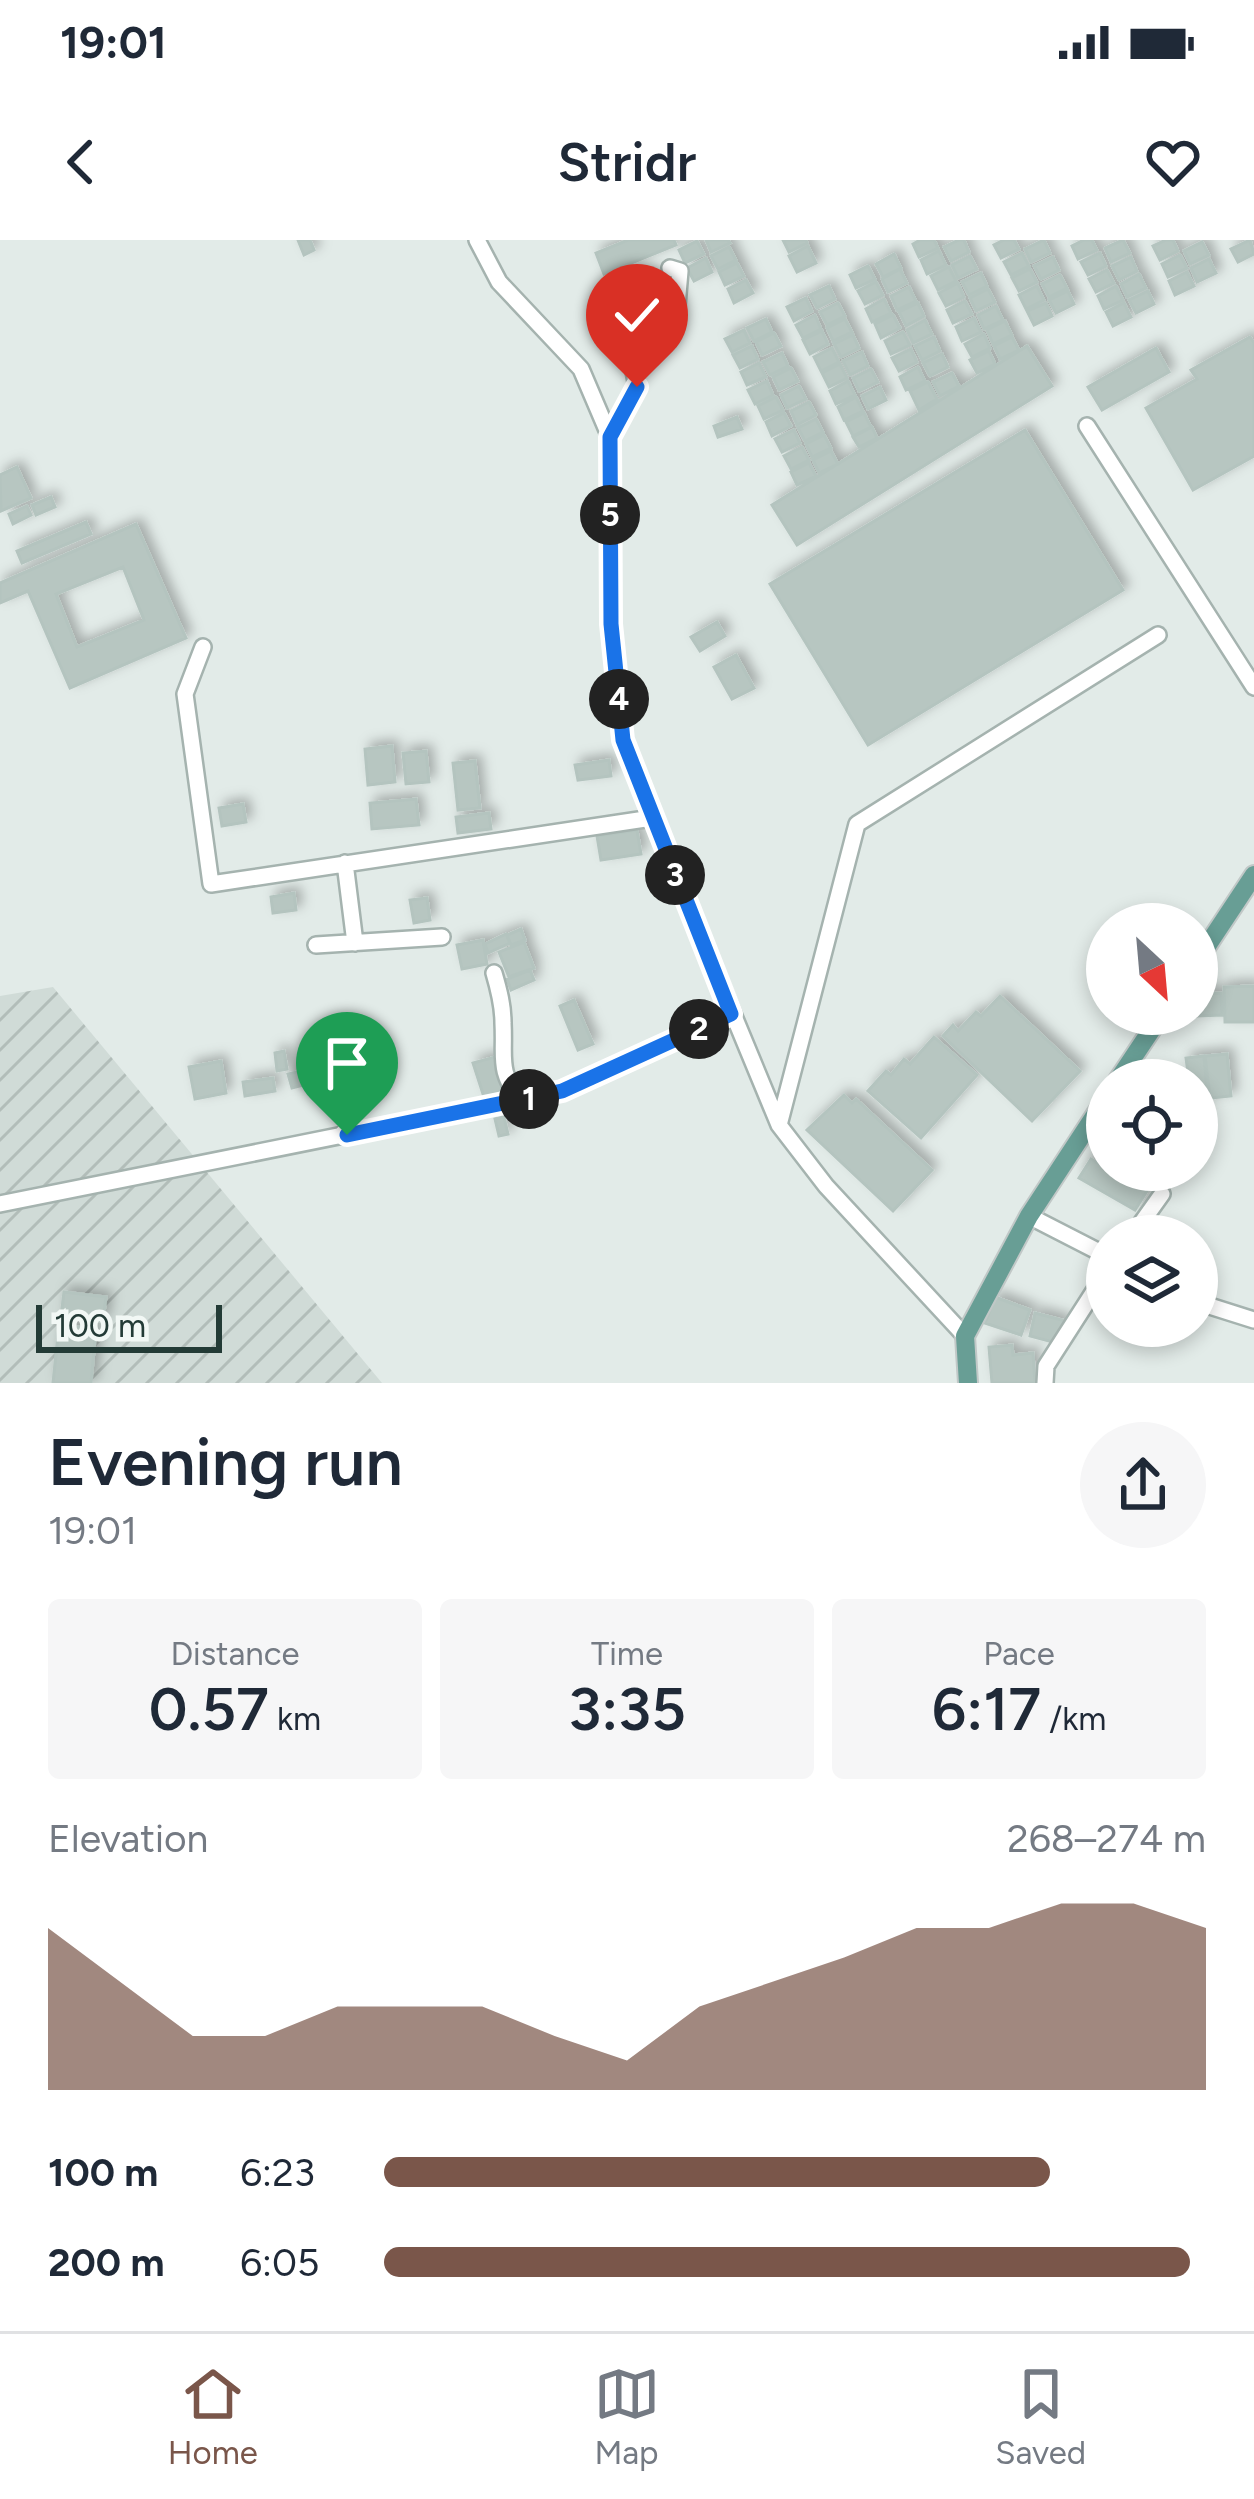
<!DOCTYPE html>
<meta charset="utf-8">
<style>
:root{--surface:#fff;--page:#f6f6f7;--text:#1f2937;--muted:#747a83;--line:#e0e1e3;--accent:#7a564a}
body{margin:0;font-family:Figtree,sans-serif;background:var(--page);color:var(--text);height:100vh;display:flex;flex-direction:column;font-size:45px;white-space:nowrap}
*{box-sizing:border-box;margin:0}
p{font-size:39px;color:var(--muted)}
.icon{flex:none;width:66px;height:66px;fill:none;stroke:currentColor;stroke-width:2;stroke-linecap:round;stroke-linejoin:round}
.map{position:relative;height:1143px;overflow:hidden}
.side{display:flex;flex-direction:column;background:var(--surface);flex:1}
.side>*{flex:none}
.needle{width:78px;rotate:154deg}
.tools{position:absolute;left:1086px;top:663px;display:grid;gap:24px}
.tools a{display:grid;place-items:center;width:132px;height:132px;border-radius:50%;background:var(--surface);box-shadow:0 6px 18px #0003;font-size:60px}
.scale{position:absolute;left:36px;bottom:30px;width:186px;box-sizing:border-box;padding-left:12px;border:6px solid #233b36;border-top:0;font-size:33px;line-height:42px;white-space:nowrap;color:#233b36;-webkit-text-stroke:9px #f2f8f5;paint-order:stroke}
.pin{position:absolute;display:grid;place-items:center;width:102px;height:102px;color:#fff;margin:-123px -51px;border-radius:50% 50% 50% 0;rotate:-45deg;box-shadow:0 0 12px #0007}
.pin .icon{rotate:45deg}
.km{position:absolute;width:60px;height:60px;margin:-30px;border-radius:50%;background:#222;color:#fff;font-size:33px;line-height:60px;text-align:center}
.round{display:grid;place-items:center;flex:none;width:126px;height:126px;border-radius:63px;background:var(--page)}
.summary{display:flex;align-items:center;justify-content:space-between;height:204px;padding:0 48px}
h1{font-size:66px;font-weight:600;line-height:90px}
.stats{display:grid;grid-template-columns:repeat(3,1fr);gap:18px;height:204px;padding:12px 48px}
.stats div{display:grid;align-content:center;border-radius:12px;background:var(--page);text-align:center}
.stats b{font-size:60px;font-weight:600}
.stats small{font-size:33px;font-weight:400}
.stats p{font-size:33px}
.chart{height:336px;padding:24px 48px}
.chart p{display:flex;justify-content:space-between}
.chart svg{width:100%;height:216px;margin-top:12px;fill:var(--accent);opacity:.7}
ul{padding:0 48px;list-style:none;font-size:39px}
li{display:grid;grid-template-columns:192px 144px 1fr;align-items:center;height:90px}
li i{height:30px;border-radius:15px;background:var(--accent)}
.status{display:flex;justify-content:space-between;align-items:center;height:84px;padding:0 60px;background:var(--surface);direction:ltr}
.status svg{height:33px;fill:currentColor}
header{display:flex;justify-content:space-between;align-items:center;height:156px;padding:0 48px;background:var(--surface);font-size:54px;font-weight:600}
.tab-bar{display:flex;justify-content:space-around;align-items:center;height:168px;border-top:3px solid var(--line);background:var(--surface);font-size:33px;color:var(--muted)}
.tab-bar a{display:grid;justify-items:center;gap:6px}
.tab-bar .selected{color:var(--accent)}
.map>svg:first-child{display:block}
.industrial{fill:url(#industrial-furrows)}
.building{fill:#b7c6c1;stroke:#b4c4bf;stroke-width:3;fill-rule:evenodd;filter:url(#shadow)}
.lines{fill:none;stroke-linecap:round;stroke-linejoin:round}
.minor-casing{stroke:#a5b3af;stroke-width:20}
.major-casing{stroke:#c1c8c7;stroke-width:22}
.minor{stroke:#fff;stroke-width:15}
.major{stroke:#689e95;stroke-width:18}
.route-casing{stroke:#fff;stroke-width:24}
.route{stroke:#1a73e8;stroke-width:15}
</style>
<div class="status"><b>19:01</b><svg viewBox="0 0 49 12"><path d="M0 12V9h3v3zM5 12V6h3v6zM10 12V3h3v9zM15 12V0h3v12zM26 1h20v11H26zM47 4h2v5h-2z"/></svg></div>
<header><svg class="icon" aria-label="back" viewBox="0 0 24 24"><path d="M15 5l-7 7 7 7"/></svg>Stridr<svg class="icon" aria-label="heart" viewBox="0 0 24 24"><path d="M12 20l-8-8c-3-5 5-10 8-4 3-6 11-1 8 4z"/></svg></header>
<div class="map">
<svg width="1254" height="1143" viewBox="0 0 1254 1143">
<defs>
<pattern id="industrial-furrows" width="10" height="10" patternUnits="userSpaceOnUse" patternTransform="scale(3)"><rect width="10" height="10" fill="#d0dbd7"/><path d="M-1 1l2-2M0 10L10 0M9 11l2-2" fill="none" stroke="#b2bdb9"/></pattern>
<filter id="shadow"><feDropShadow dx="5.5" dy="-5.5" stdDeviation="6" flood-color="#0004"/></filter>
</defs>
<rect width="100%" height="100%" fill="#e2ebe8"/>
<path class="industrial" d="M53 747 382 1143H0V756Z"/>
<path class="building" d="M298 0H310L314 10 304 15Z
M628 0H674L676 5 604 34 596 13Z
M706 0H728L730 3 711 12Z
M783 0H806L807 3 789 12Z
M920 0H934L938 8 919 17 913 4Z
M959 0H964L969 12 951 21 944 7Z
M1004 0H1014L1019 9 1001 18 994 5Z
M1044 0 1050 13 1031 22 1025 9Z
M1084 0H1092L1097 10 1078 19 1072 6Z
M1123 0 1130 13 1111 22 1105 8Z
M1166 0H1173L1178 11 1160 20 1153 6Z
M1250 0 1254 14 1238 22 1231 9Z
M697 1 704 14 685 23 679 10Z
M1202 2 1209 15 1190 24 1184 11Z
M808 6 816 23 797 32 789 16Z
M729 7 736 20 718 29 711 16Z
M939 11 946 25 927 34 921 20Z
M1022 13 1029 26 1011 35 1004 22Z
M1100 13 1106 26 1088 35 1081 22Z
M894 14 901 28 883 37 876 24Z
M1180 15 1187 28 1168 37 1162 24Z
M970 16 977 29 958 38 952 25Z
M1053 17 1059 30 1041 39 1034 26Z
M1131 17 1137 31 1119 40 1112 26Z
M706 18 712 32 694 41 687 28Z
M1209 19 1216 33 1197 42 1191 28Z
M737 23 744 36 725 45 719 32Z
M868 26 875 39 856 48 850 35Z
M949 27 956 41 938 50 931 36Z
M900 29 907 43 888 52 882 39Z
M1030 29 1037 42 1019 51 1012 38Z
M1107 30 1114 43 1096 52 1089 39Z
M1187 32 1194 46 1175 55 1169 41Z
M981 33 987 46 969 55 962 42Z
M1139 34 1146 48 1127 57 1121 44Z
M1060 35 1067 48 1049 57 1042 44Z
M746 40 753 53 734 63 728 49Z
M876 42 883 55 865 64 858 51Z
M958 43 964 57 946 66 939 53Z
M829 46 835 59 817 68 810 55Z
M1037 46 1044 60 1026 69 1019 55Z
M1116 46 1123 60 1104 69 1098 56Z
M909 47 916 61 897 70 891 56Z
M988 49 995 62 976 71 970 58Z
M1068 51 1074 64 1056 73 1049 60Z
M1148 51 1154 64 1136 73 1129 60Z
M806 58 812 71 794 81 787 67Z
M884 59 891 73 872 82 866 69Z
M965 61 972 74 953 83 947 70Z
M838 63 845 76 827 85 820 72Z
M918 63 924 76 906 86 899 72Z
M1046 63 1052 76 1034 85 1027 71Z
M1124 63 1131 77 1113 86 1106 72Z
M996 66 1003 80 984 89 978 75Z
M815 75 821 89 803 98 796 85Z
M893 75 900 88 881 98 875 84Z
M974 78 981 92 962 101 956 87Z
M766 79 772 92 754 101 747 88Z
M845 79 852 92 833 101 827 88Z
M925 80 932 94 913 103 907 90Z
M1005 81 1012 95 993 104 987 90Z
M744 90 750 103 732 112 725 99Z
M822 91 828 104 810 114 803 100Z
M903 92 910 105 891 114 885 101Z
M774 93 781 106 762 115 756 102Z
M984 94 990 108 972 117 965 104Z
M853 95 859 108 841 117 834 104Z
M934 97 940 111 922 120 915 106Z
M1012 97 1019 110 1000 119 994 106Z
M1250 97 1254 103V216L1193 250 1146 168 1197 139 1191 130Z
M752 106 758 119 740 128 733 115Z
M1027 106 1052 146 797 305 772 265Z
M832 108 839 122 821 131 814 117Z
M1156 108 1169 132 1102 170 1088 147Z
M911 109 917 122 899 131 892 118Z
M989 111 995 124 977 133 970 120Z
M862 112 868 126 850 135 843 121Z
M782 113 788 126 770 135 763 122Z
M942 114 948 127 930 136 923 123Z
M759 123 766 137 747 145 741 132Z
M840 124 847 138 829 147 822 133Z
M918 127 925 141 906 150 900 137Z
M791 128 798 141 779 150 773 137Z
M871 129 878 142 859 151 853 138Z
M952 133 959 146 940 156 933 142Z
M767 141 773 155 755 164 748 150Z
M848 141 855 155 836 164 830 151Z
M928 142 937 159 919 170 910 151Z
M799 146 806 159 787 168 781 155Z
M880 147 886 160 868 169 862 156Z
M776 157 783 170 764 179 758 166Z
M856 157 863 171 844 180 838 167Z
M809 162 816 175 797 185 791 171Z
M784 173 791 186 772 196 766 182Z
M864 173 871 187 853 196 846 182Z
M737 177 742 189 718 197 714 186Z
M816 179 823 192 805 201 798 188Z
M872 187 877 198 859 207 853 197Z
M794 190 800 203 782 212 775 199Z
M1025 190 1123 350 868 505 770 344Z
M824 195 831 208 812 217 806 204Z
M802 207 809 220 791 229 784 216Z
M831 211 838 224 819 233 813 220Z
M809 223 816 236 797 245 791 232Z
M17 227 31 258 1 271 0 235Z
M51 257 55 267 36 275 32 265Z
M27 266 31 275 13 284 9 274Z
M86 282 91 294 22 323 17 311Z
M136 284 186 398 70 448 28 351 0 363V343ZM123 327 144 380 77 407 56 354Z
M717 382 725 396 700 411 691 397Z
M736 415 754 448 732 459 714 427Z
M392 506 395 542 368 545 365 509Z
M426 511 429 542 406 544 403 513Z
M609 520 611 536 578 540 575 525Z
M475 521 480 568 458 570 453 523Z
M416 559 419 585 372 589 370 563Z
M243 564 246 582 222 586 219 568Z
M489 573 491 589 458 593 456 577Z
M637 590 641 614 601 620 597 596Z
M294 653 296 670 273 673 271 657Z
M427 658 430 680 414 683 410 660Z
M521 689 525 700 511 705 507 695Z
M506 694 510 703 488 713 485 704Z
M483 700 487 724 462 729 457 705Z
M524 702 534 728 509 737 499 712Z
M530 730 534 740 511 750 507 739Z
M1254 746V782H1225L1224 747Z
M1221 753 1222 775 1194 776 1197 774V754Z
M1000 756 1080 831 1032 881 943 796 953 785 958 791 976 772 981 776Z
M574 760 593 804 578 810 560 766Z
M934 797 977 835 921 898 868 851 886 831 891 835 904 819 910 824Z
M284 811 287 829 277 831 275 813Z
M1227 814 1231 856 1210 858 1205 816Z
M1204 816 1208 861 1197 862V840H1189L1186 818Z
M495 817 505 850 484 857 473 823Z
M221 821 226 853 195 859 189 827Z
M309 829 312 843 292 848 288 834Z
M273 838 275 851 245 856 243 842Z
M844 855 852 863 856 859 932 930 893 971 807 890Z
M504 877 508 894 499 896 495 879Z
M1091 919 1147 951 1135 970 1079 938Z
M64 1052 106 1057 103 1081 61 1077Z
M995 1057 1030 1070 1021 1095 985 1083Z
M1035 1073 1066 1081 1060 1104 1030 1096Z
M59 1085 96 1089 91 1143H53Z
M1012 1105 1013 1115 1033 1113 1035 1143H992L989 1107Z"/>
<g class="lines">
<defs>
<path id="minor" d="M477 0 499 42 581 129 610 197 611 384 623 500 652 578 779 885 826 946 965 1096
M628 100 677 66 680 31 670 28
M1087 186 1254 447
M610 197 637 147 628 100 615 53
M203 407 185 454 211 644 652 578
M345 623 355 703
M316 705 442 697
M494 733C499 750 503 765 503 783 505 819 497 830 521 861
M779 885 857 584 1158 395
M0 964 562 851 731 774
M1029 976 1107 1016
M1132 996 1162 954
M1197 1062 1254 1080
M1045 1143 1046 1126 1107 1031"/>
<path id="major" d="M1197 721 1254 635
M1118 840 1162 774
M968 1143 965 1096 1029 976 1107 857"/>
</defs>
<use href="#minor" class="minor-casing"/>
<use href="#major" class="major-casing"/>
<use href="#minor" class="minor"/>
<use href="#major" class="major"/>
</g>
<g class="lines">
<defs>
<path id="route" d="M347 895 562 851 731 774 623 500 611 384 610 197 637 147"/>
</defs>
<use href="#route" class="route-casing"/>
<use href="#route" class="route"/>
</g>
</svg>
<div class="tools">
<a><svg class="needle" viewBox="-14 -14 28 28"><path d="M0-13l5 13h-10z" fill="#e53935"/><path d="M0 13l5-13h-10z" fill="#747a83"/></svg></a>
<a><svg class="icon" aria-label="locate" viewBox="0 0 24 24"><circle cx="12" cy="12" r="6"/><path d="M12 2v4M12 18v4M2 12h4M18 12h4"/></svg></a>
<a><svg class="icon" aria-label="layers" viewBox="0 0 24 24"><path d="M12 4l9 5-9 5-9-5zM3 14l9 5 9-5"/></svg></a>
</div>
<div class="scale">100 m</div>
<div class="pin" style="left:347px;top:895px;background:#1e9e55"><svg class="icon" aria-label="arrive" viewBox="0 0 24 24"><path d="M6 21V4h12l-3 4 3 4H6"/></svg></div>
<div class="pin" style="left:637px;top:147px;background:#d93025"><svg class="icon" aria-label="check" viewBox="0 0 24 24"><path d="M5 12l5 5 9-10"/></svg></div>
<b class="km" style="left:529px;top:859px">1</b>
<b class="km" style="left:699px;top:789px">2</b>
<b class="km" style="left:675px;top:635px">3</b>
<b class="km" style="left:619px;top:459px">4</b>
<b class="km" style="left:610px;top:275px">5</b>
</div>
<section class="side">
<div class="summary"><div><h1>Evening run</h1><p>19:01</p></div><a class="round"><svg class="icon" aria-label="share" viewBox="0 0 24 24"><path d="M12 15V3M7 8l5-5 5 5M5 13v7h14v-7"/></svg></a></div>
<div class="stats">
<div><p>Distance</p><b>0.57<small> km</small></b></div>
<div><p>Time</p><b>3:35</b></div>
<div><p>Pace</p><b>6:17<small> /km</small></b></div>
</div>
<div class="chart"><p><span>Elevation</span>268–274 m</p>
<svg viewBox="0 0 160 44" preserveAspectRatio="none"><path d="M0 44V11L10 22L20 33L30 33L40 27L50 27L60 27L70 33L80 38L90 27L100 22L110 17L120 11L130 11L140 6L150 6L160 11V44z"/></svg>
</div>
<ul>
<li><b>100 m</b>6:23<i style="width:81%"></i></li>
<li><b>200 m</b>6:05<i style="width:98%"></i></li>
</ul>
</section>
<nav class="tab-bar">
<a class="selected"><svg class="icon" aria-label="home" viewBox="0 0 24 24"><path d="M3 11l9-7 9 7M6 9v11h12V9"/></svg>Home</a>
<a><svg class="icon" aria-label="map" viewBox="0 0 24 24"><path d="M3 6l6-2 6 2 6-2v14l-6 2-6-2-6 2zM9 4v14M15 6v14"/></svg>Map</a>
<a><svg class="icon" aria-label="saved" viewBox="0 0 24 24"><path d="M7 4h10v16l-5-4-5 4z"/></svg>Saved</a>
</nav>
